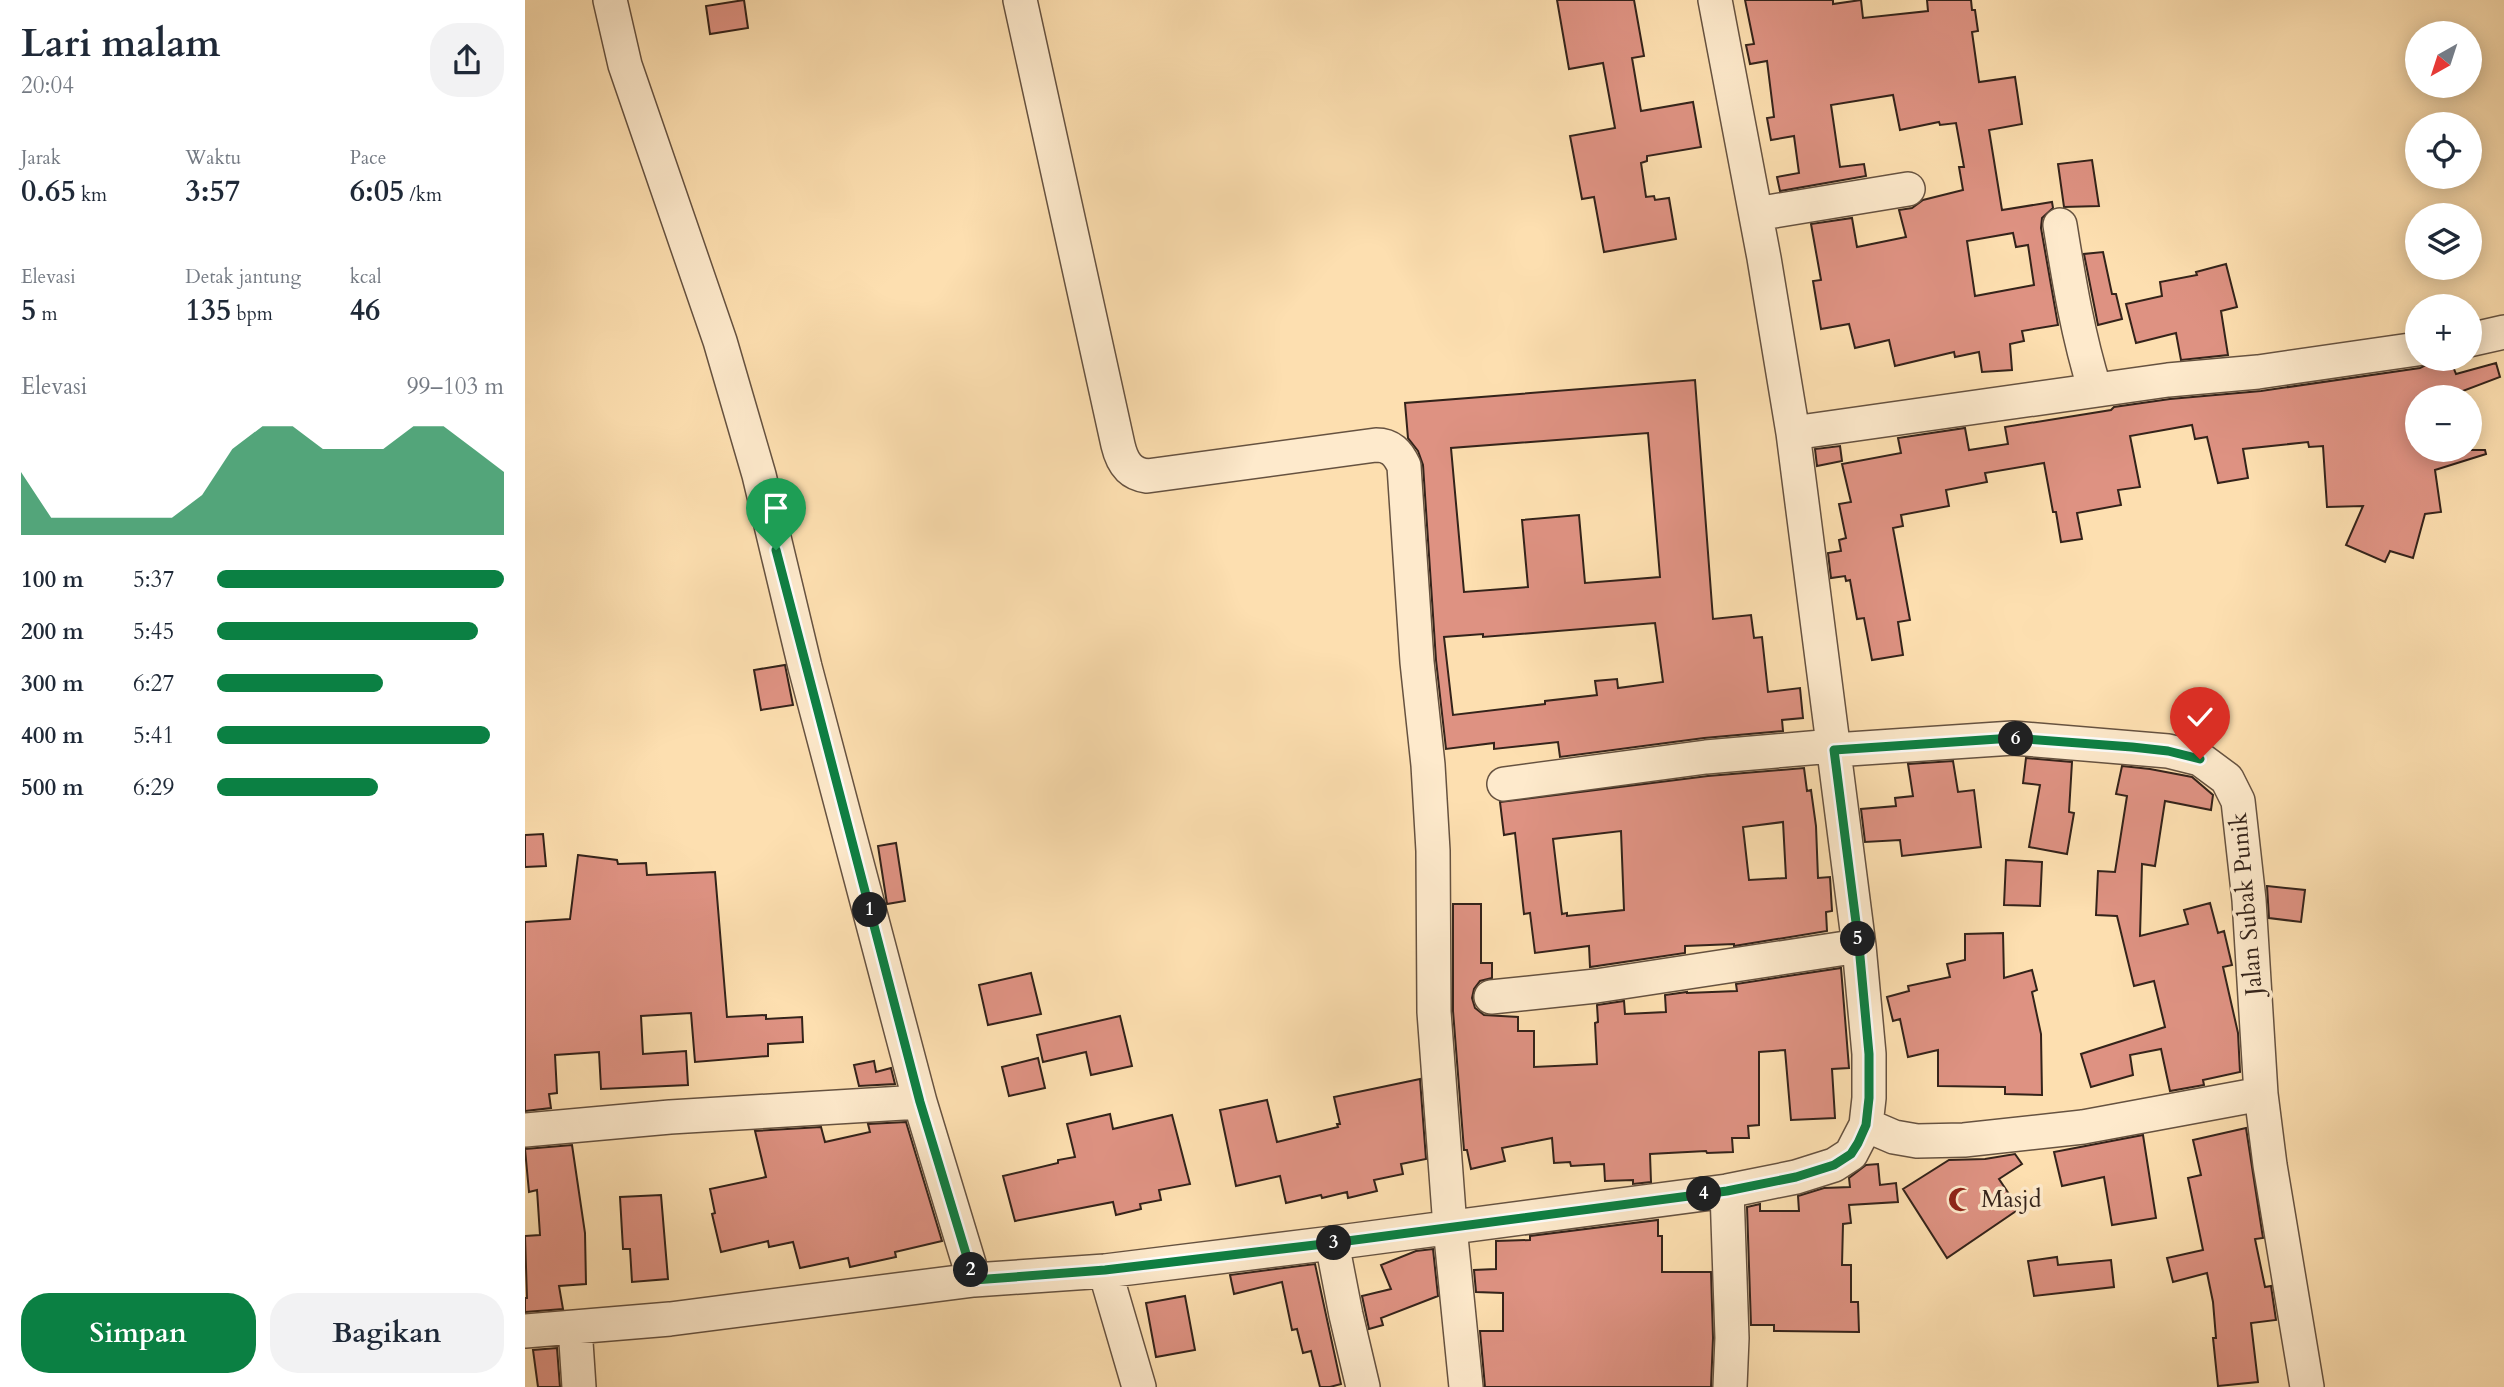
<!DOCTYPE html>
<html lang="id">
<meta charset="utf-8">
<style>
:root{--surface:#fff;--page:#f2f2f3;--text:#1f2937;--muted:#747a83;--accent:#0b8043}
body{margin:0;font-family:Cardo,serif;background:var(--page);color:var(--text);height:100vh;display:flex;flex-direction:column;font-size:26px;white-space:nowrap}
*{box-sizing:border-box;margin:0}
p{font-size:23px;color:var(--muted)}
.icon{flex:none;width:38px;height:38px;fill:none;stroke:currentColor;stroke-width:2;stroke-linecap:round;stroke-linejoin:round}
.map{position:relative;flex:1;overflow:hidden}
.details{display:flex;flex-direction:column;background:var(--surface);width:525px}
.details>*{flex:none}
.needle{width:46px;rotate:219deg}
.tools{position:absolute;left:1880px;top:21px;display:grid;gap:14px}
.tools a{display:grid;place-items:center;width:77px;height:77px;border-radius:50%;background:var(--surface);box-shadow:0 4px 18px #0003;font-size:35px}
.pin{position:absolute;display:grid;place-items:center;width:60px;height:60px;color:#fff;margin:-72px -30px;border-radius:50% 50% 50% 0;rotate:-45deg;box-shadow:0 0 7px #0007}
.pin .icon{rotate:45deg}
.km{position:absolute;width:35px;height:35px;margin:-18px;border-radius:50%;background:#222;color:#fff;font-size:19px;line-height:35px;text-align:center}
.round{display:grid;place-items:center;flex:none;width:74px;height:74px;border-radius:28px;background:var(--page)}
.headline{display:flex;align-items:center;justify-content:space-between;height:119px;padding:0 21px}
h1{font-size:38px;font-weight:700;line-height:52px}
.stats{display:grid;grid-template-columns:repeat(3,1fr);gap:10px;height:119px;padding:7px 21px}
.stats div{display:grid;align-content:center}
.stats b{font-size:30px;font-weight:700}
.stats small{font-size:19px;font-weight:400}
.stats p{font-size:19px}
.chart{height:196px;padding:14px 21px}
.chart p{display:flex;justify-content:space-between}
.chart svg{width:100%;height:126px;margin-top:7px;fill:var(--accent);opacity:.7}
.primary-button{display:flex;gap:14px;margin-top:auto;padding:14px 21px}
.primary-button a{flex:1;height:80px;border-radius:28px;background:var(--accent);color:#fff;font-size:28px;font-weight:700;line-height:80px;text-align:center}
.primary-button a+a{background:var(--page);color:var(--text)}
ul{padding:0 21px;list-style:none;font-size:23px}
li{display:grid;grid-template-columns:112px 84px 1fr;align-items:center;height:52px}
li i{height:18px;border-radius:9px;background:var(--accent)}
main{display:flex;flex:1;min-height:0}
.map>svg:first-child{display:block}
.building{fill:#de9282;stroke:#34231a;stroke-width:2;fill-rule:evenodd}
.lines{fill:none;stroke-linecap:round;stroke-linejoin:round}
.minor-casing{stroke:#665240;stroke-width:36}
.minor{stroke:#feeacc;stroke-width:33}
.route-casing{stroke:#fff;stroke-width:14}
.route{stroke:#0b8043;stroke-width:9}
.labels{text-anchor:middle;stroke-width:7;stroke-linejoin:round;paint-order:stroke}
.street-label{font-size:24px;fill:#34231a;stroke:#feeacc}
.poi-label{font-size:24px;fill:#34231a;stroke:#feeacc;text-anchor:start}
</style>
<main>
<section class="details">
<div class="headline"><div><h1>Lari malam</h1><p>20:04</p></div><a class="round"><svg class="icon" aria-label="share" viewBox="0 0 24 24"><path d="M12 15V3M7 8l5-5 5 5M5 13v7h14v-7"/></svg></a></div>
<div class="stats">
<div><p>Jarak</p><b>0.65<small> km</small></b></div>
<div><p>Waktu</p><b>3:57</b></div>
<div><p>Pace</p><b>6:05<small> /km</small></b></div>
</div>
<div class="stats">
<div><p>Elevasi</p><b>5<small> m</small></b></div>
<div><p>Detak jantung</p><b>135<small> bpm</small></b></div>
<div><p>kcal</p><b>46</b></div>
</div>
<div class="chart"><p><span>Elevasi</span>99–103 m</p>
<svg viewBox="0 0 160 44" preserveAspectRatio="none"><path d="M0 44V22L10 38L20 38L30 38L40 38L50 38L60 30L70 14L80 6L90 6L100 14L110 14L120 14L130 6L140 6L150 14L160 22V44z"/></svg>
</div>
<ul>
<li><b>100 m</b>5:37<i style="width:100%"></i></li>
<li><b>200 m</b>5:45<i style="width:91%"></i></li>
<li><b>300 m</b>6:27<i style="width:58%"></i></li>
<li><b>400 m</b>5:41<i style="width:95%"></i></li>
<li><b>500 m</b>6:29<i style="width:56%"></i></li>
</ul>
<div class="primary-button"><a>Simpan</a><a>Bagikan</a></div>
</section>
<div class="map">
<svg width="1979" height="1387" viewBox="0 0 1979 1387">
<rect width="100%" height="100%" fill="#fddfb0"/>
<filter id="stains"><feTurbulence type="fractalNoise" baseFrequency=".00286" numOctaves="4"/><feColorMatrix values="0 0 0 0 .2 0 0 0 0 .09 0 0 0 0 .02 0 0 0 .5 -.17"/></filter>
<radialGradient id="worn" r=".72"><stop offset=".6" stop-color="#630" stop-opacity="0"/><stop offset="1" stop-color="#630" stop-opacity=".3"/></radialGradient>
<path class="building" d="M219 0 223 28 185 34 181 6Z
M1032 0H1109L1119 56 1107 58 1116 111 1168 102 1176 147 1122 156V161L1116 163 1121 197 1129 196 1130 200 1144 198 1151 239 1079 252 1069 197 1057 199 1045 136 1090 128 1078 63 1044 69Z
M1220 0H1308V4L1336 0 1338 18 1403 11 1402 0H1446L1447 10H1450L1453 31 1447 32 1454 82 1490 77 1497 124 1464 130 1477 210 1527 202 1528 208 1517 218 1516 228 1533 325 1497 331 1499 341 1485 344 1487 370 1457 372 1454 352 1430 357 1429 352 1370 366 1364 340 1330 348 1324 324 1296 329 1288 281 1296 280 1286 224 1327 218 1332 247 1381 237 1374 210 1387 208 1398 200 1438 190 1434 167H1439L1431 123 1415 125 1414 122 1375 130 1368 95 1306 105 1315 167 1339 164 1341 176 1255 191 1252 177 1274 173 1269 136 1246 140 1242 118 1249 117 1242 61 1225 64 1221 45 1229 44ZM1488 233 1491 247 1503 245 1509 285 1450 296 1442 241Z
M1567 160 1574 206 1539 207 1533 164Z
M1578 252 1587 294H1591L1597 319 1573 325 1559 254Z
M1701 264 1712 307 1696 311 1703 355 1656 360 1651 333 1611 343 1601 304 1637 296 1635 282 1672 275 1671 272Z
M1908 359H1925L1931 374 1971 363 1975 377 1922 397H1892V450H1960L1961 454 1910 470 1916 512 1900 514 1888 558 1865 551 1860 562 1821 545 1838 506 1802 507 1798 446 1784 447 1783 442 1718 449 1723 478 1693 483 1682 437 1670 439 1667 425 1605 436 1615 487 1593 490 1596 505 1552 513 1557 539 1536 542 1531 512H1528L1519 463 1460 473 1462 482 1421 490 1424 506 1376 515 1378 526 1368 528 1385 620 1373 622 1378 655 1347 660 1339 618 1332 619 1325 580 1321 581 1320 576 1306 578 1303 553 1316 551 1314 540 1321 538 1314 504 1326 502 1317 464 1376 453 1373 438 1440 428 1444 450 1483 444 1480 427 1586 410 1589 407 1645 399 1736 391 1895 368 1903 364Z
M1170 380 1188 619 1226 615 1229 638 1237 637 1243 692 1275 688 1278 718 1257 720 1258 731 1179 738 1035 757 1033 742 969 749V743L921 749 911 660 898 465 893 451 883 438 880 403ZM1123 433 1135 577 1060 583 1054 515 997 520 1003 587 939 592 926 448ZM1130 623 1138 682 1093 688 1092 679 1070 681 1072 695 1020 701V704L928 715 919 637 958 634V637Z
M1315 446 1317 461 1292 466 1290 449Z
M260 665 268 705 236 710 229 670Z
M1501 758 1547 762 1544 812 1549 813 1542 854 1504 847 1515 785 1498 783Z
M1428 761 1433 792 1449 790 1456 847 1377 856 1375 840 1340 842 1336 809 1371 806 1370 798 1388 796 1383 764Z
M1597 766 1625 769 1667 777 1688 795 1686 810 1640 801 1630 866 1617 864 1615 936 1663 924 1659 910 1685 903 1693 933 1699 931 1707 965 1698 967 1713 1033 1715 1072 1678 1080 1679 1085 1645 1091 1636 1049 1605 1055 1608 1075 1566 1087 1556 1054 1640 1027 1629 981 1609 986 1592 916 1571 915 1573 871 1590 872 1602 796 1591 794Z
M1279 768 1282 791 1286 790 1291 826 1293 878 1305 877 1307 911 1301 912 1302 931 1209 946V944L1160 946V953L1065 967 1064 946 1010 953 1005 913 999 914 990 833 979 835 975 802 1183 776ZM1258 822 1261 878 1224 880 1218 827ZM1096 831 1099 910 1042 916V913L1037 914 1028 839Z
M18 834 21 866 0 867V835Z
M371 843 380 901 362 904 353 846Z
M53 855 92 860 93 864 121 863 122 875 190 872 202 1017 241 1015V1019L277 1017 278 1042 243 1044V1056L170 1062 166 1013 116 1016 118 1054 161 1051 163 1085 76 1089 74 1052 30 1055 32 1093 24 1094 26 1108 0 1111V922L45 919Z
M1481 860 1517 862 1515 906 1479 905Z
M1742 886 1780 890 1776 922 1744 918Z
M928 904H956V963H967V978L955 981 949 989 947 998 950 1008 959 1015 993 1017V1031H1009V1067L1072 1064 1070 1023 1073 1022 1072 1005 1099 1001 1100 1014 1141 1012 1140 995 1162 992V993L1212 991 1211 984 1316 968 1324 1068 1307 1069 1310 1118 1266 1120 1260 1050 1234 1052V1125L1223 1126 1224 1138H1207L1208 1152 1182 1153 1181 1151 1125 1154 1126 1182 1108 1184V1180L1080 1181 1079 1164 1046 1166 1045 1162 1029 1163 1027 1138 977 1148 980 1161 946 1169 942 1150H939L928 1011Z
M1478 933 1479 978 1507 970 1512 990 1507 992 1516 1034 1517 1095 1480 1094V1087L1413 1086V1050L1383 1057 1375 1019 1368 1021 1362 997 1384 991 1383 986 1425 977 1422 964 1440 960V934Z
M506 973 516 1014 463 1025 454 985Z
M595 1016 607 1066 566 1075 561 1052 518 1062 512 1035Z
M513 1058 520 1088 484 1096 477 1067Z
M349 1061 351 1072 366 1068 370 1084 334 1086 329 1065Z
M895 1079 901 1159 876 1164 878 1174 849 1180 852 1191 823 1198 822 1192 797 1198 796 1195 761 1203 755 1176 711 1186 695 1110 742 1100 752 1142 813 1127 812 1124H815L809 1097Z
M585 1114 588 1129 647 1115 665 1184 634 1190 636 1200 615 1204 616 1209 591 1215 588 1202 490 1221 478 1176 533 1163V1160L550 1157 542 1124Z
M381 1122 417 1241 370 1252 371 1257 325 1267 323 1258 275 1268 268 1242 244 1247 243 1241 196 1252 187 1214 190 1213 185 1189 241 1177 230 1131 296 1127 300 1142 345 1132 343 1124Z
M1721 1128 1738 1238 1730 1239 1740 1287 1746 1286 1751 1320 1726 1323 1733 1382 1693 1386 1688 1338H1691L1688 1302 1682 1273 1648 1282 1642 1258 1678 1250 1663 1178 1676 1175 1668 1140Z
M1618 1135 1631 1218 1587 1225 1579 1177 1537 1186 1529 1152Z
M47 1145 60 1233 61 1284 34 1286 38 1309 0 1312V1298H2L0 1236 15 1235 12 1190 4 1192 0 1149Z
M1490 1154 1497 1164 1474 1179 1494 1209 1422 1258 1378 1189 1424 1160 1460 1159Z
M1353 1164 1355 1185 1371 1183 1373 1202 1324 1205 1326 1223 1318 1224 1317 1265H1326V1302H1333L1334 1332 1249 1331V1325H1226L1222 1207 1235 1204V1211H1274L1273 1196 1299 1188 1325 1187 1324 1178 1341 1165Z
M136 1195 143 1279 107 1282 105 1249H98L95 1197Z
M1133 1220V1236H1137V1272H1186L1188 1338 1186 1387H960L955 1331H978V1293L951 1292 949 1270 971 1269V1241L1005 1240V1236Z
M908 1249 913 1296 856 1318 858 1325 844 1329 837 1296 866 1289 856 1265 891 1251Z
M1532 1257 1533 1265 1586 1260 1589 1287 1509 1296 1503 1261Z
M790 1264 816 1384 805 1387H795L786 1351 778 1353 772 1329 767 1330 757 1282 709 1294 705 1275Z
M660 1296 670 1350 631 1357 621 1303Z
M32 1348 35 1387H13L8 1350Z"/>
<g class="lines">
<defs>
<path id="minor" d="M85 0 100 65 195 341 234 475 280 667 395 1102 449 1280
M495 0 593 445C597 462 604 474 622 476L851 445C866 445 873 453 879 466L892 662 903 765 908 851 909 1012 925 1227 941 1387
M1231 214 1383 189
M1535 225C1544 281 1553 336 1570 390
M1944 340 1979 332
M1268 433 1643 380 1733 372 1892 349
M1309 750 1488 738 1643 751 1675 759 1702 779 1713 801 1724 900 1736 1094 1745 1165 1782 1387
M979 784 1181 757 1308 746
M966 997 1071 986 1334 946
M1341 1125 1369 1137 1392 1141 1439 1140 1558 1127 1736 1094
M0 1130 145 1117 395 1102
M1202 1191 1207 1338 1205 1387
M807 1243 821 1315 838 1387
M580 1271 614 1387
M50 1327 54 1387
M0 1331 145 1319 449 1280 580 1271 807 1243 1202 1191 1271 1177 1309 1165 1326 1154 1341 1125 1344 1098V1054L1334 946 1268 433 1239 258 1190 0"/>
</defs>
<use href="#minor" class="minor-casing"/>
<use href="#minor" class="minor"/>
</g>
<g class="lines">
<defs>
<path id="route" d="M251 550 395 1102 449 1280 580 1270 807 1243 1202 1191 1271 1177 1309 1165 1326 1154 1333 1143 1341 1125 1344 1098V1054L1334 946 1309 750 1488 738 1607 747 1643 751 1675 759"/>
</defs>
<use href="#route" class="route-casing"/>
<use href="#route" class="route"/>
</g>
<defs>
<symbol id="mosque-bare" viewBox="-9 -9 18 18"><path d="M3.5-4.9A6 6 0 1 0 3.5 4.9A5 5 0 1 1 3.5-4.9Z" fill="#8f2418" stroke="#feeacc" stroke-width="2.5" paint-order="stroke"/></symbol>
</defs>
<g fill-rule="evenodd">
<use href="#mosque-bare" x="1418" y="1182" width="35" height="35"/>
</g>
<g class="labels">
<g class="street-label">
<text transform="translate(1721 904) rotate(-95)" y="8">Jalan Subak Punik</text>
</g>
<g class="poi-label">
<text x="1456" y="1207">Masjd</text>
</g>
</g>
<rect width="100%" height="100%" filter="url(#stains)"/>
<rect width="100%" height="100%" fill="url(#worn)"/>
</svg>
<div class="tools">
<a><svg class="needle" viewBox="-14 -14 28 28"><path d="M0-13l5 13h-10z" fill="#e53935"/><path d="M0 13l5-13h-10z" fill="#747a83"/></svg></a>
<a><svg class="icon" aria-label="locate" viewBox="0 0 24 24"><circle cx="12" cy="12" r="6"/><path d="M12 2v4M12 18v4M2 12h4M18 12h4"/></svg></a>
<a><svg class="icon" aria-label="layers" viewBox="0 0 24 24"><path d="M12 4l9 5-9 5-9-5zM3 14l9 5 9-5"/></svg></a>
<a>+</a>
<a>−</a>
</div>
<div class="pin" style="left:251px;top:550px;background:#1e9e55"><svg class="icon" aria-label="arrive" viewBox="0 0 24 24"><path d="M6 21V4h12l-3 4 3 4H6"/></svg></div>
<div class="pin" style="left:1675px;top:759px;background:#d93025"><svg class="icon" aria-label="check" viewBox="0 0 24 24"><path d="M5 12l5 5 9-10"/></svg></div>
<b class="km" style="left:345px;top:910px">1</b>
<b class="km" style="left:446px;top:1270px">2</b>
<b class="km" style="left:809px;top:1243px">3</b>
<b class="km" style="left:1179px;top:1194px">4</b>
<b class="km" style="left:1333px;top:939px">5</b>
<b class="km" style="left:1491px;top:739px">6</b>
</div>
</main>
